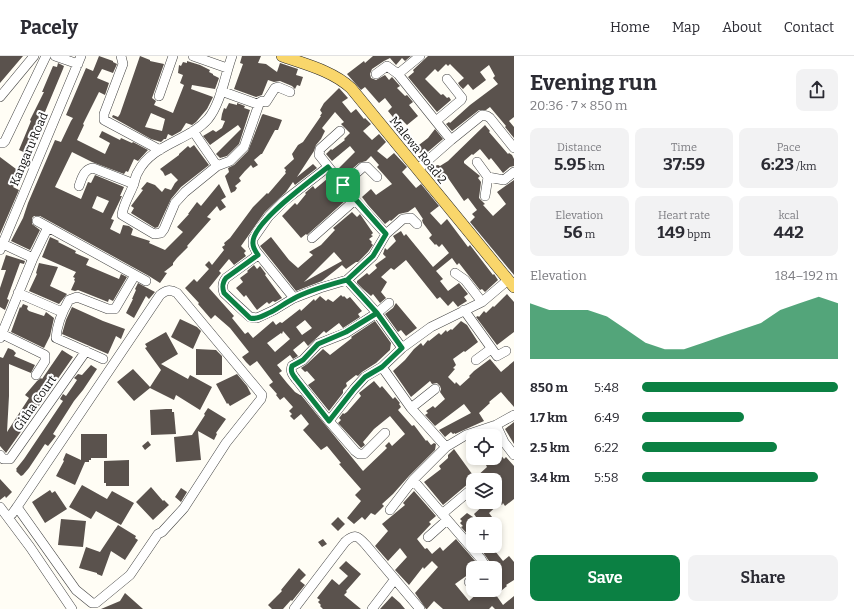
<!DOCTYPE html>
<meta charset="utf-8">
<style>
:root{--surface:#fff;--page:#f2f2f3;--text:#2b2b33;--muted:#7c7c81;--line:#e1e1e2;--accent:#0b8043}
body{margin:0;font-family:Bitter,serif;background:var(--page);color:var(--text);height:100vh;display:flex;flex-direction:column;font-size:15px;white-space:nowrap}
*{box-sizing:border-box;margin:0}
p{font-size:13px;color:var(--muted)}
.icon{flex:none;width:22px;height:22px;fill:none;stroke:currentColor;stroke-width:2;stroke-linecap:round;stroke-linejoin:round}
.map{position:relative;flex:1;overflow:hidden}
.side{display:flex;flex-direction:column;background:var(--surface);width:340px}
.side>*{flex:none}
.buttons{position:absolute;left:466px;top:373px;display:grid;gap:8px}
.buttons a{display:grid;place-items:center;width:36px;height:36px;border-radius:8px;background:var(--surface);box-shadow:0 2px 6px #0003;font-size:20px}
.pin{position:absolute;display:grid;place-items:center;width:34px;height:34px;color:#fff;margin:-17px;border-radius:8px;box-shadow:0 2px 6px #0006}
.round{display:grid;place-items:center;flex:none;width:42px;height:42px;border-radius:8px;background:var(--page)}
.headline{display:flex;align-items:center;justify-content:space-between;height:68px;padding:0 16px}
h1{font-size:22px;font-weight:700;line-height:30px}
.metrics{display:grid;grid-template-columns:repeat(3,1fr);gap:6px;height:68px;padding:4px 16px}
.metrics div{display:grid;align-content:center;border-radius:8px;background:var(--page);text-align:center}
.metrics b{font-size:17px;font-weight:700}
.metrics small{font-size:11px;font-weight:400}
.metrics p{font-size:11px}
.chart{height:112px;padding:8px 16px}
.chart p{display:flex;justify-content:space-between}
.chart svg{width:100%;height:72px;margin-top:4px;fill:var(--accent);opacity:.7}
.cta{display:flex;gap:8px;margin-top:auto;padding:8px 16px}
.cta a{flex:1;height:46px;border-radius:8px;background:var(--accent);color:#fff;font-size:16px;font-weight:700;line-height:46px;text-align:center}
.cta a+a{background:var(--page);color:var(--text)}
ul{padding:0 16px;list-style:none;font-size:13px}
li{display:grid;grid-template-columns:64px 48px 1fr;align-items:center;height:30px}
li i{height:10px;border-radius:5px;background:var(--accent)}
header{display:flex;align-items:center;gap:24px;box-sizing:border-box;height:56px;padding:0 20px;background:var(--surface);border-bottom:1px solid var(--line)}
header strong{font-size:19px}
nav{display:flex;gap:22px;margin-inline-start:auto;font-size:14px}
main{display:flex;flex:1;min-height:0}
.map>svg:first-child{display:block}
.building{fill:#5a524d;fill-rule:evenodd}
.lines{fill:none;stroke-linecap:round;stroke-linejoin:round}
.minor-casing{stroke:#444;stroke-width:10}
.major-casing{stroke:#222;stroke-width:12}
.minor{stroke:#fff;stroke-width:9}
.major{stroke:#f9d66b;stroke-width:11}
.route-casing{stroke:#fff;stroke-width:8}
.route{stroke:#0b8043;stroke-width:5}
.labels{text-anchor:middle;stroke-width:4;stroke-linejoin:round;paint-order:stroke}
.street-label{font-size:12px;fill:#111;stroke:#fff}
</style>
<header>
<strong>Pacely</strong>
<nav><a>Home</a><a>Map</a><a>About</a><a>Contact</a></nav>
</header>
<main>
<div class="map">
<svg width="514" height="553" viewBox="0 0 514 553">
<rect width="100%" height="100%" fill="#fffdf5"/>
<path class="building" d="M0 0H23L0 27Z
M99 0 113 5V6L117 8 113 17 102 13 97 22 109 27 105 39 99 36 83 68 84 69 77 84 105 98 110 87 99 81 102 75 120 84 121 82 132 87 133 86 148 94 138 105 134 103 128 116 126 115 124 118 92 106 72 96 55 131 81 143 88 126 91 127 95 119 124 131 120 140H122L111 163 114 164 110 173 120 178 123 169 129 170 133 173 131 179 150 185 149 187 165 194 183 176 177 171 189 158H188L197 146 201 150 219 128 226 141 221 144 226 151 220 155 217 150 207 161 211 163 187 190 188 191 177 202 173 207V209L164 216 167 217 160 227 149 220 40 160H34L32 162V168L40 174 30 194 11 185 23 162 28 147 55 84 61 86 71 65 73 62 66 59 86 12 93 15ZM97 140 109 145 103 157 92 152Z
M140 0 150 4V5L164 8 152 42 156 45 154 49 173 57 184 29 180 27 183 19 178 17 179 9 181 10 183 6 187 7V5L200 9 210 14 209 16 213 18V19L219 22 215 33 192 29 191 33 213 41 207 53 196 66 192 69 186 67 181 75 172 80 168 78 166 83H164L161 86 151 83 112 61 113 59 118 61 120 58ZM151 57 165 63 162 75 145 71Z
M242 0H261L258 7 266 8 277 16 280 7 298 13 296 19 303 21 300 30 297 29 295 33 292 30 280 25 274 26 268 24 262 39 256 41 234 33 243 8 240 7Z
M373 0H411L405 5 402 2 396 9 390 2 384 5 372 13 370 18 371 22 376 24 385 19 389 24 392 21 400 30 397 32 405 40 407 39 413 46 409 49 418 60 407 69 401 63 397 66 388 55 392 51 385 42 379 47 365 31 361 34 347 18 364 5 365 7Z
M428 0H514V61L509 65 514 71V82L505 71 506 70 490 51 486 54H479L452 75 451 74 446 68 449 66 450 67 470 49 498 28 493 22 495 20 489 9 480 16 486 24 473 34 468 28 463 33 460 30 458 27 464 22 450 8 448 10 446 8 438 16 435 13 425 23 441 39 443 38 447 42 449 41 451 44 437 56 408 21 414 16 413 14Z
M58 7 64 10 63 13 45 56 40 71 28 98 19 94 31 65 30 64 44 36H42L53 10 57 11Z
M339 32 348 42 342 46 351 57 356 53 364 63 365 62 371 68 363 75 372 84 379 78 386 86 377 95 387 103 394 97 407 111 402 116 416 132 421 128 439 150 430 157 441 169 447 163 468 191 470 189 493 219 494 218 498 224 485 236 482 233 480 234 459 207 457 209 452 202 436 215 443 223 440 225 448 235 459 227 468 238 464 241 467 245 459 250 458 251 453 245 448 250 440 241 437 243 406 204 394 214 391 212 381 221 387 226 381 236 386 242 380 247 373 238 371 240 363 233 357 227V225L367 217 369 219 377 212 375 209 386 201 383 198 385 192 387 194 396 185 393 180 401 175 404 180 406 178 410 183 433 211 449 197 442 188 439 191 436 188 435 189 429 182 432 179 423 167 422 164 423 163 415 151 408 156 399 158 391 165 390 164 385 168 368 149 362 141 371 133 376 139 392 128 377 111 379 109 371 100 366 105 359 107 344 120 338 113 355 96 350 90 332 105 326 98 331 93 332 94 345 84 344 83 350 77 341 68 344 66 335 56 322 72 325 75 321 83 316 89 314 95 297 121 313 108 317 112 295 129 293 126 286 136 265 156 241 190 246 195 244 197 246 200 234 209 229 203 219 215 221 217 209 232 234 260 232 262 245 278 248 276 253 282 273 265 276 269 280 266 282 267 300 253 301 255 314 243 315 245 320 240 326 245 328 243 333 246 341 239 343 241 344 240 347 243 350 241 362 255 358 258 360 261 343 272 339 267 326 277 324 275 308 290 304 285 293 294 298 300 293 303 290 299 277 309 282 315 279 317 287 327 295 336 300 339H301L363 415 387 392 385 390 389 386 392 390 405 378 390 360 374 373 363 386 365 389 361 392 338 367 341 364 339 362 343 357 344 358 347 356 361 340 359 337 374 325 380 332 382 330 393 343 395 341 400 347 399 348 401 351 398 354 412 370 414 369 426 385 427 384 431 389 434 387 436 388 435 394 409 420 393 438 382 448 384 450 375 459 371 457 365 464 362 461 354 468 347 462 361 445 355 439 361 433 339 408 341 407 327 390 321 394 303 374 309 368 301 358 294 364 290 360 292 358 289 355 293 351 284 341 280 344 276 339 277 338 269 329 273 326 257 305 250 310 246 306 242 301 249 296 230 272 215 259 211 263 198 248 199 247 185 232 194 223 197 226 209 213 205 209 209 205 212 209 224 194 222 191 225 189 224 187 230 182 253 151 267 137 268 138 286 117 285 116 286 114 284 112 294 103 292 98 298 89 303 86 321 60H320L322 57 320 54 324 47ZM305 264 312 272 302 279 296 271ZM283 275 290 283 275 296 267 287 281 277 282 278Z
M229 47 237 49V47L245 50 244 52 250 54 239 88 227 100 220 102 216 98 241 73 238 69 210 89 203 80 213 74 216 76 222 72 225 65 221 64 222 58 224 52 226 53Z
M263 58 282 64 278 74H275L262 98H261L254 104 258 109 253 112 251 109 245 115 239 122 241 125 235 130 237 132 235 135 231 137 225 120 229 116 228 112 234 109 248 95 262 59Z
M485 69 490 75 489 76 508 98 509 97 512 99 514 103V110L510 111 503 117 491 102 489 104 480 93 473 99 472 98 464 105V107L480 120 478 122 481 126 479 142 485 148 483 149 493 160 506 148 497 136 514 124V219L470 166 475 161 472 158 477 154 468 142 464 145 448 122 439 129 432 119 431 111 438 109 440 110 448 105Z
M435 73 443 83 423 100 415 92 428 82Z
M194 89 209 109 181 131 171 143 158 171 155 172 131 157 134 152 131 150 143 134 141 133 147 126 155 129 162 136 165 132 171 134 175 127 178 124 171 117 165 120 163 116 160 113 179 99V98L188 90 190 92Z
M0 101 16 113 19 109 26 114 13 131 19 134 0 178Z
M327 123 346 144 307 179 306 178 301 182 282 160 295 147 297 149 306 138 305 137 313 130 315 133Z
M352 156 357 161 360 158 373 177 371 179 373 180 369 183 372 186 371 187 373 189 368 196 358 206H356L346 213 342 209 322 225 296 235 260 190 271 181 289 204 298 212 313 199 309 196 321 189 334 175 335 174 333 172ZM334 196 342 205 304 226Z
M50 181 59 185 58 186 76 195 75 197 89 203 86 209 119 223 121 218 127 221 113 245 109 243 108 246 78 234 75 235 71 234 75 225 74 224 75 222 73 221 76 216 42 201Z
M6 199 25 205 24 208 20 207 7 243 9 244 5 254 0 251V232L6 214H1Z
M39 207 58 211 50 230 67 238 59 248 29 235 37 218 36 217Z
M254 209 257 213 260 210 266 218 265 219 282 242 275 246 273 245 269 248 267 246 257 254 246 239 244 241 236 232 243 226 240 222 248 216 247 215Z
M138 227 155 236 149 243 146 240 134 262 126 257 133 243H132L136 234 135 233Z
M507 238 514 246V276L497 289 476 261 478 260 479 261 484 255 486 257 493 250 494 251Z
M396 247 417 272 406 280 401 274 398 276 385 258 393 252Z
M23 248 28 250 27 253 29 255 44 260 46 256 54 262 50 280 44 292 11 276 20 251 21 252Z
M72 251 103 265 125 273 121 283 116 280 108 298 62 278 66 264Z
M180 263 197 271 201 275 193 293 171 281Z
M375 265 391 287 390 294 376 307 362 316 358 320 356 319 346 327 347 330 343 334V337L329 355 308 329 315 324 307 315 305 316 301 312 307 308 323 293 330 299 352 282 351 281Z
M461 265 467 269 478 286 465 296 464 295 453 303 456 309 453 312 455 313 448 321 455 328 456 326 460 330 470 321 469 320 474 315 490 303 501 316 514 305V351L501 336 489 346 490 347 479 357 484 365 455 378V377L453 378 451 376 445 381 439 374 471 357 464 348 435 370 425 359 428 357 426 355 433 350 435 352 445 343 440 336 441 333 440 330 437 327 432 328 430 325 411 341 393 315 405 304 414 293 421 287 423 290 428 284 429 285 439 277 441 279 446 274 447 276 451 273 452 274Z
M166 276 178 298 161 308 188 323 190 319 212 331 200 354 176 339 174 344 150 332 134 345 117 326 133 313 150 331 161 314 145 292 147 291 145 288Z
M8 292 13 294 16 297 14 300 35 309 31 317 9 308V340L7 376 29 342 25 339 37 325 41 322 42 323 62 294 73 301 6 397 0 390V301L3 302Z
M196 293 216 294 222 300V319H196Z
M91 309 97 313 83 334 74 345 53 378 56 380 48 390 45 388 29 412 23 419 21 420 16 415 17 414 16 413 24 403 63 345 60 343 63 338 66 340 73 330 77 324 74 322 78 318 82 319Z
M237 318 247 330 251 338 230 350 228 347 227 348 216 328Z
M208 352 226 363 216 377 217 378 214 384 198 375 201 404 176 406 174 381 192 379 205 359 204 358Z
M166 353H172V356H174L176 378 151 379 150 354Z
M514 366V388L505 373Z
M81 378H107V402H91V404H89V406H85L75 429 56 420 64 405 63 404 66 397 81 404Z
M148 385 151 389 145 394 142 390Z
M454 393 475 422 487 411 486 409 500 398 504 403 506 401 514 410V443L505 450 503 447 502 449 500 447 489 457 492 461 485 468H481L474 458 487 446H495V424H473V426L469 427 443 449 424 426 441 413 439 410 448 402V399Z
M129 404V430H106V427H104V405Z
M0 423 12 436 6 442 5 440 0 444Z
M82 429 107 443 112 435 134 447 121 469 96 455 91 463 69 451Z
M151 431 163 445 164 444 169 449 153 464 136 446Z
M181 432 187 436 181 446 175 441Z
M50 434 52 437 55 435 67 453 45 467 32 446Z
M414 435 436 460 429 466 431 468 417 483 425 493 427 492 432 498 440 491 443 495 456 483 476 506 473 508 477 511 473 512V514L468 517 469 518 455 528 469 545 481 534H500L495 528V512H492L490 510 489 505 480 492 483 490H491L503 505 509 500 514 506V524L506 529 507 530 496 539 503 549 514 540V553H495L492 550 489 553H443L434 545 427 553H426L415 537 438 511 432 505 424 513 423 511 409 529 395 514 407 501 400 492 388 505 375 490 388 475 382 468 405 449 403 447Z
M467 457 473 461V478L470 481 461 471 463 470 460 467 462 465 460 463Z
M338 461 345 468 338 475 331 468Z
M61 463 86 465 83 491 58 489Z
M118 469 136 480 135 482 138 484 125 504 111 495 102 520 97 518V517L79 512 86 491 100 496Z
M323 483 327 488 322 491 318 486Z
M346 505 361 518 346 535 347 536 344 539 361 553H323L320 550 321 549 318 546 320 544 317 542 332 523 339 529 348 520 339 512Z
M299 512 306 519 300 525 305 529 292 545 291 544 283 553H272L268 549 282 535 281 534Z
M125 537 143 553H101L120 545Z
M392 540 400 547 405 553H380Z"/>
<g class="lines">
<defs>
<path id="minor" d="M55 0 78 8
M121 0 123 8 104 58V64L160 94
M193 0 227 12
M232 0C225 19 221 47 208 63 189 85 152 88 138 116 135 120 135 126 133 130 129 140 123 149 122 159L154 178 161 177 164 173 175 147 185 136 217 110 230 105 244 91 259 48
M376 18 387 10 398 18 451 84
M398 18 420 0
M221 35 257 48 262 45 266 46 275 32 278 31 290 36
M159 40 173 0
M0 41 34 0
M436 65 461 44 462 42 447 23
M193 75 217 110
M340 75 320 93 319 99 355 144 386 178
M0 87H3L5 85 46 0
M477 106 488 121 504 124 514 116
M418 113 451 84 482 59 487 60 490 62 514 92
M343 129 363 111H367L377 121
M79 130C82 122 84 113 93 112L134 128
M485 140 488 121
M37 165 146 225
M312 182 355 144
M3 188 33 202
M0 194 81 0
M258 199 226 222C222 227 222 231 224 237L250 261 257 262 274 254 294 242 320 232 347 224 373 200 386 178 403 163 411 162 417 168
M455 217 465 224 482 246
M347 224 377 257 402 292
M18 237 62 256
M294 242 256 195 253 189V183L269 160 284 145 328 111
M464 254 497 300 506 295
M2 278 45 299V305L36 319
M0 282 33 202 48 171
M103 303 56 282C57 268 62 256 69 244L77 241 108 253H115L135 219
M476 304 491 293
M382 311 411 352 446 391
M411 352 435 333
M329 365 354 333 365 321 382 311 402 292 431 271 482 246 508 224
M496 369 504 386 514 399
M385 377 364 398H359L355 395 329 365 296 323C293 319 290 316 292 310L303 304 318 288 346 277 377 257 389 247
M0 399 3 403H10L86 295
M413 424 481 503 484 508V512
M0 451 30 491 72 553
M390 454 413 424 446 391 466 379 496 369 514 359
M442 458 473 432
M8 460 12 458 17 451 160 239C166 234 170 233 177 237L262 339 261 343 226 387 184 452 162 476 158 478 130 519 96 547H92L76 534 17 451
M428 481 447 464
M469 526 473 523
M294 553 345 486C355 477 358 480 366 489L420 553
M372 553 395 523"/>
<path id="major" d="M282 0C305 8 333 15 351 32L514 231"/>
</defs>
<use href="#minor" class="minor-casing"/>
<use href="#major" class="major-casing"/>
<use href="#minor" class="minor"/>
<use href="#major" class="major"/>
</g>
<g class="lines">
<defs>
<path id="route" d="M343 129 328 111C312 124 250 168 253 188 253 192 256 196 258 199L226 222C222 227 222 231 224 237L250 262C257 264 264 259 271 256 279 252 285 247 293 243 309 234 329 229 347 224L377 257 402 292 382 311 365 321 354 333 329 365 296 323C293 319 290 316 292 310L303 304 318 288 346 276 377 257 347 224 373 200 386 178 343 129"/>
</defs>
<use href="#route" class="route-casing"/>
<use href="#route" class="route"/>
</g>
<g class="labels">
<g class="street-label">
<text transform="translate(29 93) rotate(-67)" y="4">Kangaru Road</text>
<text transform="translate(418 94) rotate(51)" y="4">Malewa Road 2</text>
<text transform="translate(35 347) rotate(-55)" y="4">Githa Court</text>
</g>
</g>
</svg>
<div class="buttons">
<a><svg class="icon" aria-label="locate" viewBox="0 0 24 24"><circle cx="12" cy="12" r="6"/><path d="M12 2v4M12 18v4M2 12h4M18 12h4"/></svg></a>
<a><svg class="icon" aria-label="layers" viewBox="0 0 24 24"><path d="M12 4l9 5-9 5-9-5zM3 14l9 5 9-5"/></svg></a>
<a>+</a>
<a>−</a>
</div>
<div class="pin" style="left:343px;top:129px;background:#1e9e55"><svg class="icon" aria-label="arrive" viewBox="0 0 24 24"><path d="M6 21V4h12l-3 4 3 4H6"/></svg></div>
</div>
<section class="side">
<div class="headline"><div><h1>Evening run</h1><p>20:36 · 7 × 850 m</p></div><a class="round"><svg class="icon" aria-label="share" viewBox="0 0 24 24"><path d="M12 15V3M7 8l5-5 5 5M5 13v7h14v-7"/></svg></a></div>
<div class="metrics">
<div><p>Distance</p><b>5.95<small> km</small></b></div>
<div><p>Time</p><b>37:59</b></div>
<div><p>Pace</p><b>6:23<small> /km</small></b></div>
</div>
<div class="metrics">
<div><p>Elevation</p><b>56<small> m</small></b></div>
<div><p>Heart rate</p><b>149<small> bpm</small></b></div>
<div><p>kcal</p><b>442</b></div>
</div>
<div class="chart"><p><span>Elevation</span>184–192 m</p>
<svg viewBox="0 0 160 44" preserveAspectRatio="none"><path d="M0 44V10L10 14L20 14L30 14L40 18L50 26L60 34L70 38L80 38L90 34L100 30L110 26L120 22L130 14L140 10L150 6L160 10V44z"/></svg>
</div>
<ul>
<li><b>850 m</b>5:48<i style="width:100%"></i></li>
<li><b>1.7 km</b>6:49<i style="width:52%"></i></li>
<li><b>2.5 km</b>6:22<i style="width:69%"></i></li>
<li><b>3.4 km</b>5:58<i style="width:90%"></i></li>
</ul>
<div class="cta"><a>Save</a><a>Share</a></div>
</section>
</main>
